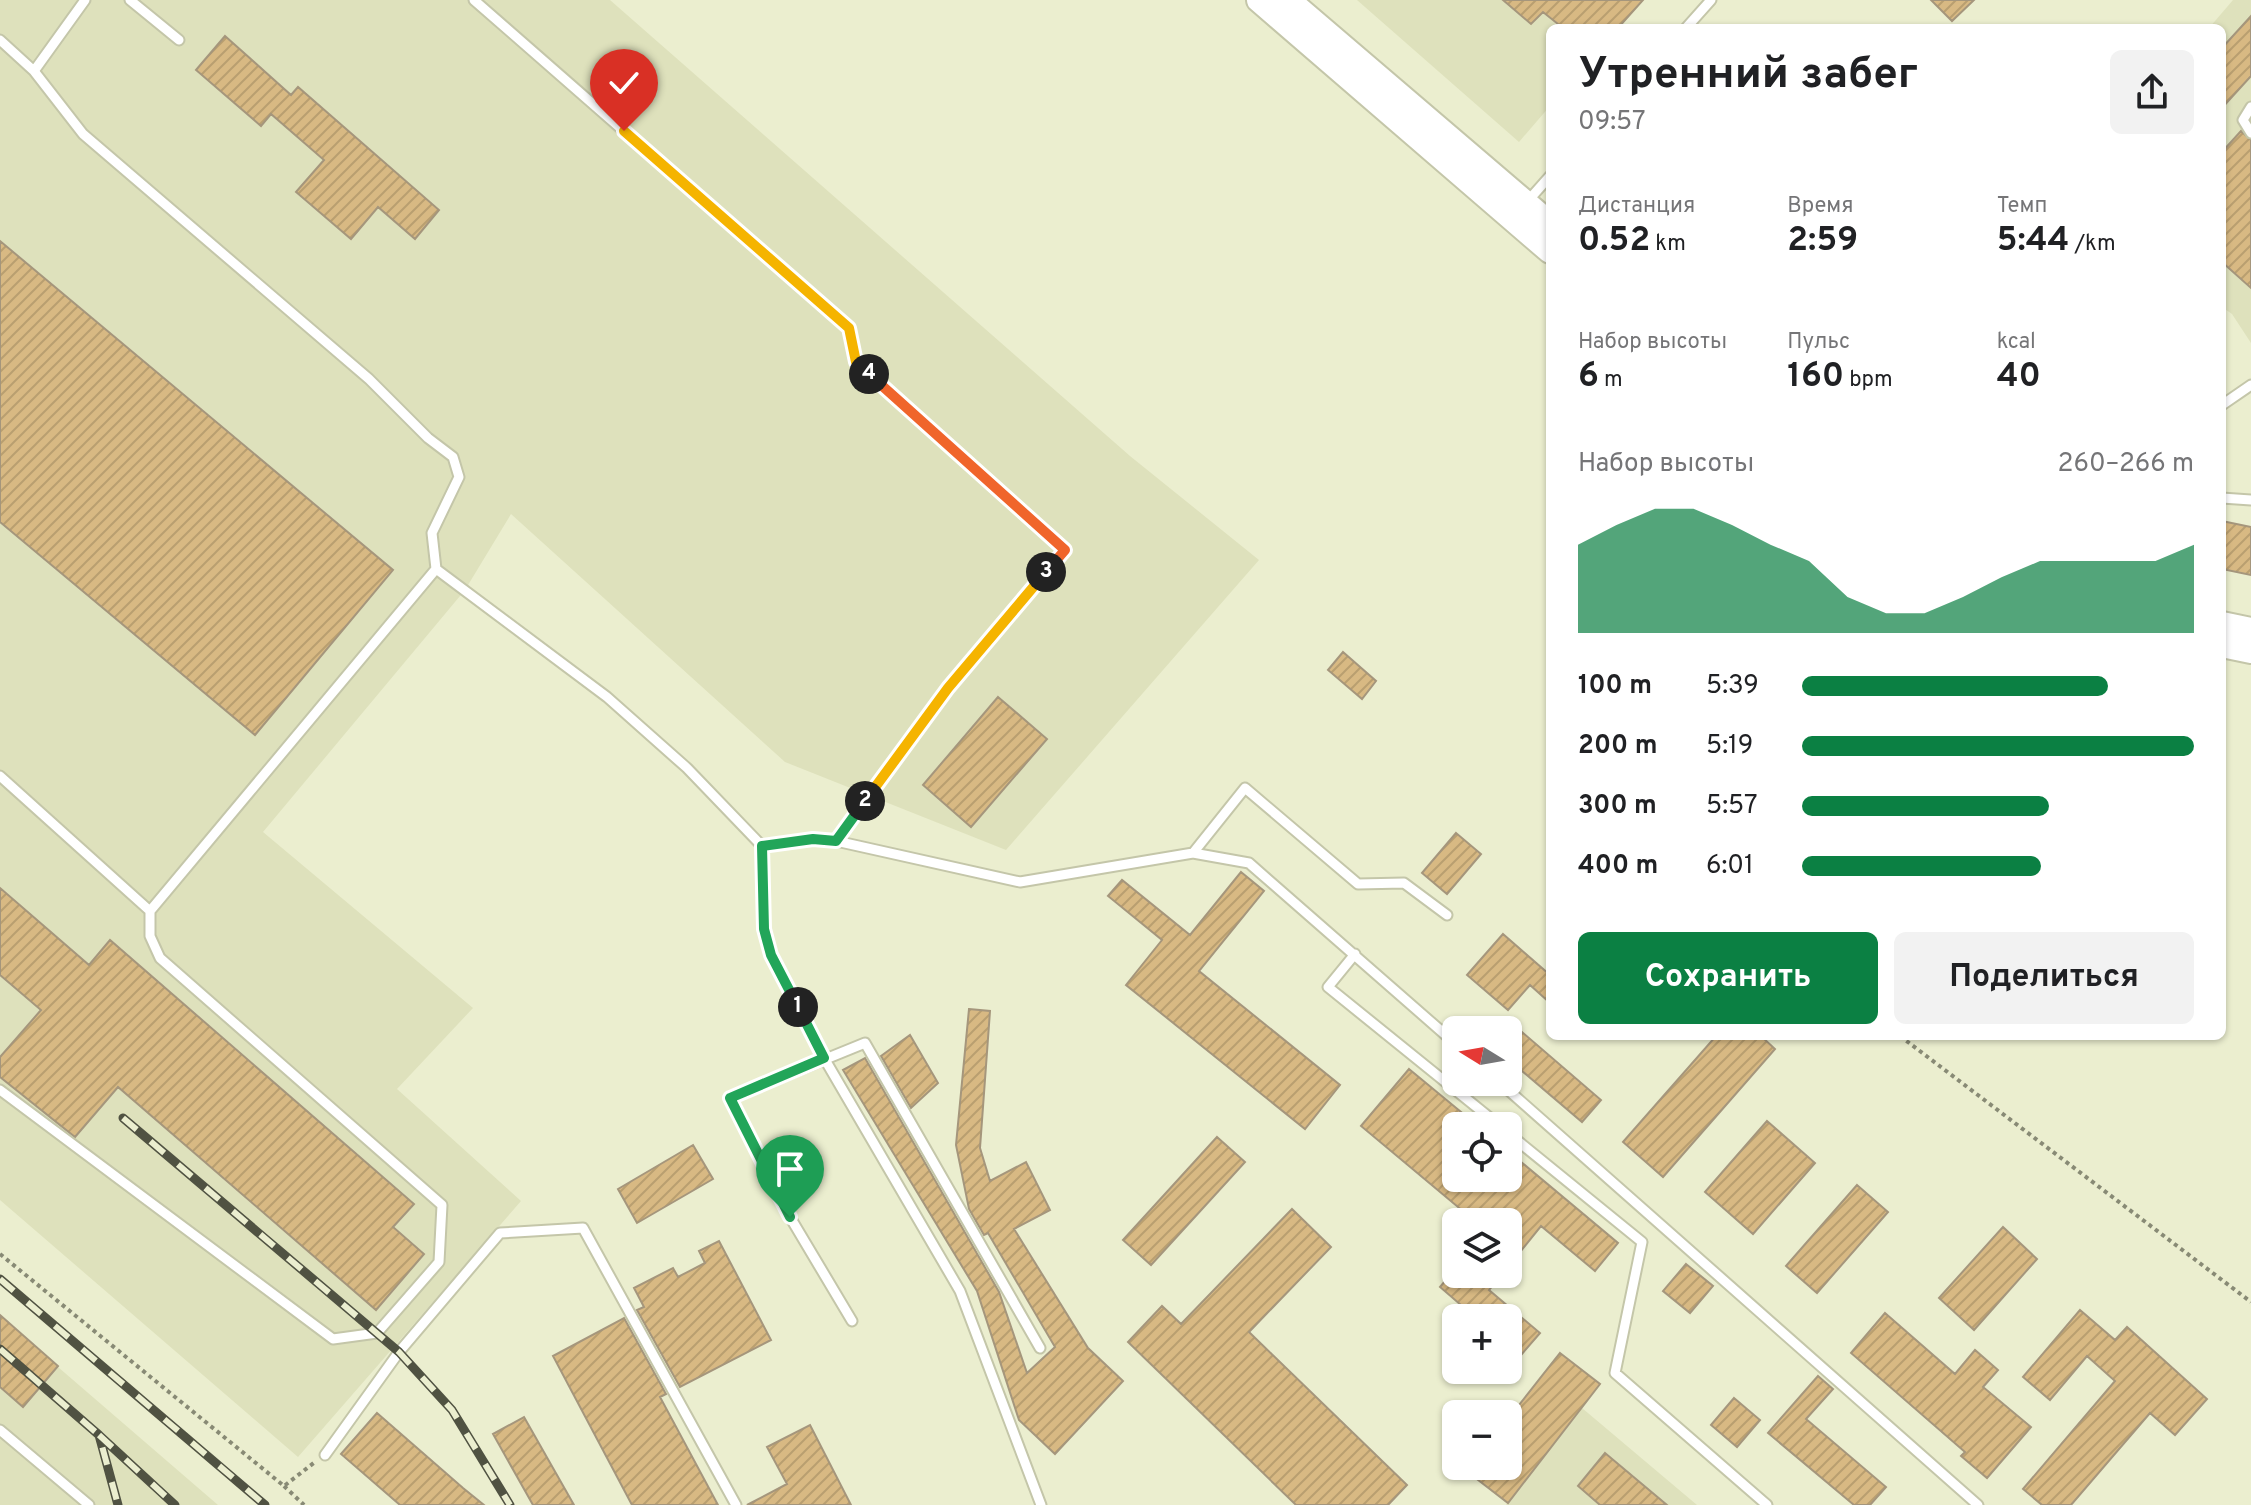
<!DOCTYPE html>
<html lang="ru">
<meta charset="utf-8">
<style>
:root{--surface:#fff;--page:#f2f2f2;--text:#202124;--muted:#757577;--accent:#0b8043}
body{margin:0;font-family:Overpass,sans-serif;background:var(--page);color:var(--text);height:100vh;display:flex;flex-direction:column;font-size:30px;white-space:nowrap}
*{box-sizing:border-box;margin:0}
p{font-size:26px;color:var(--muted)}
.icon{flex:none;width:44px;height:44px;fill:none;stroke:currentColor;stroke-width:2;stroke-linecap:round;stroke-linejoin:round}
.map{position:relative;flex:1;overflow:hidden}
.details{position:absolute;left:1546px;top:24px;width:680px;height:1016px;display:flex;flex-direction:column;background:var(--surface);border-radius:12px;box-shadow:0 2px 6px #0004}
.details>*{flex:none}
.needle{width:52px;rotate:281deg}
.controls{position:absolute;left:1442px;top:1016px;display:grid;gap:16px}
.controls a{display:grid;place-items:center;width:80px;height:80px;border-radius:12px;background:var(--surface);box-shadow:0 2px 6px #0004;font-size:40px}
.pin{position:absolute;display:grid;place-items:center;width:68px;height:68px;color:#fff;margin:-82px -34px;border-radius:50% 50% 50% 0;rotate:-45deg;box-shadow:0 0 8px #0007}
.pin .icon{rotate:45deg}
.km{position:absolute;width:40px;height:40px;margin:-20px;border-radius:50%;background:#222;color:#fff;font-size:22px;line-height:40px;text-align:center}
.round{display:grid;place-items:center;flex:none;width:84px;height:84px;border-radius:12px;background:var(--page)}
.head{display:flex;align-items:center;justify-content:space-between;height:136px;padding:0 32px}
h1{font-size:44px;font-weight:700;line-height:60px}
.figures{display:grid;grid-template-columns:repeat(3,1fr);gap:12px;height:136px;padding:8px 32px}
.figures div{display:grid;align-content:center}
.figures b{font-size:34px;font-weight:700}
.figures small{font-size:22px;font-weight:400}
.figures p{font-size:22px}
.chart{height:224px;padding:16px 32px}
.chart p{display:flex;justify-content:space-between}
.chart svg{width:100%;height:144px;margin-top:8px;fill:var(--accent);opacity:.7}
.button{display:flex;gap:16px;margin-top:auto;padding:16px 32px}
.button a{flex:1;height:92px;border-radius:12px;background:var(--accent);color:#fff;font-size:32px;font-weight:700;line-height:92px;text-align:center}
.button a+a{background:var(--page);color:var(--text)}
ul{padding:0 32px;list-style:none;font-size:26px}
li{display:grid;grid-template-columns:128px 96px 1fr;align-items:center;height:60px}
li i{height:20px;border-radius:10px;background:var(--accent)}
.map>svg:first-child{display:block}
.built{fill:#dee1bc}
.building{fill:url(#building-hatch);stroke:#a5967c;stroke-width:2}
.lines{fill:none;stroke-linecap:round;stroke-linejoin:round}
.lane-casing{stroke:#c4c6a9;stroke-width:13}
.secondary-casing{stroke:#c4c6a9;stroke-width:28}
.path{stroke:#888a75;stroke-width:4;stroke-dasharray:4 4;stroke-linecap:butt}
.lane{stroke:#fff;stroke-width:9}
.secondary{stroke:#fff;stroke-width:24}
.rail-casing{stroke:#505242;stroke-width:9}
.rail{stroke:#ebeecf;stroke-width:6;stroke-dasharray:18;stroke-linecap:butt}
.split-1-casing{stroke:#fff;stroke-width:16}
.split-2-casing{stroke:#fff;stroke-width:16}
.split-3-casing{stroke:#fff;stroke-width:16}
.split-4-casing{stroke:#fff;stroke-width:16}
.split-5-casing{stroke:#fff;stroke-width:16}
.split-1{stroke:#22a559;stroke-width:10}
.split-2{stroke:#22a559;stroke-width:10}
.split-3{stroke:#f5b400;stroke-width:10}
.split-4{stroke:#f0652b;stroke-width:10}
.split-5{stroke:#f5b400;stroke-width:10}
</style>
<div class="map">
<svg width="2251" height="1505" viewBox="0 0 2251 1505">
<defs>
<pattern id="building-hatch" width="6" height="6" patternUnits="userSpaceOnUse" patternTransform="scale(2)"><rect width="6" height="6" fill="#d8b983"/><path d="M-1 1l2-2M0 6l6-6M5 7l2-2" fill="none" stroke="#b99f70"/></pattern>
</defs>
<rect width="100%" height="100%" fill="#ebeecf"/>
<path class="built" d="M0 0H610L1130 456 1259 560 1006 850 785 762 511 514 465 590 263 832 473 1008 397 1089 521 1201 298 1457 0 1200Z
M1357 0H1643L1618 28H1550V106L1519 142Z
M2233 0H2251V343L2232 314 2222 307V28H2209Z
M0 1315 58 1367 218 1505H0Z
M1582 1408 1697 1505H1506Z"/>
<path class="building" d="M1503 0H1643L1618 28H1563L1543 12 1531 24Z
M1931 0H1974L1952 21Z
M2251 16V76L2222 108V48Z
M225 36 291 95 298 87 439 210 415 239 378 207 351 239 296 192 324 160 271 114 261 126 196 70Z
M2241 131 2251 140V288L2222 262V152Z
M0 241 393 570 255 735 0 522Z
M2222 521 2251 527V575L2222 569Z
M1343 652 1376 681 1362 699 1328 670Z
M998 697 1047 739 971 827 923 785Z
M1456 833 1481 854 1447 894 1422 873Z
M1241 872 1264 891 1199 971 1340 1085 1305 1129 1126 985 1162 940 1108 896 1122 880 1190 935Z
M0 888 89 965 110 940 414 1204 393 1227 424 1254 376 1310 118 1087 75 1137 0 1077V1057L41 1010 0 975Z
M1503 934 1550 975V1003L1530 985 1508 1010 1467 975Z
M969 1009 990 1011 980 1148 990 1181 1026 1162 1050 1210 1014 1229 1088 1348 1123 1381 1055 1454 1019 1420 977 1291 843 1070 865 1058 999 1292 1027 1373 1055 1347 988 1233 984 1235 969 1209 956 1145Z
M1508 1020 1601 1100 1582 1122 1508 1059Z
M910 1035 938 1083 911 1108 881 1056Z
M1716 1036H1761L1775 1049 1663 1177 1623 1142Z
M1409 1069 1478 1126H1456V1178H1508V1151L1618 1243 1595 1271 1541 1226 1508 1267V1222H1476L1361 1126Z
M1767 1121 1815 1163 1753 1234 1705 1192Z
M1217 1137 1245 1162 1151 1265 1123 1240Z
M693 1145 713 1179 637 1223 618 1189Z
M1857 1185 1888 1212 1817 1293 1786 1266Z
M1292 1209 1331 1247 1249 1332 1407 1485 1388 1505H1296L1128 1342 1162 1306 1181 1324Z
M2003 1227 2037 1259 1974 1330 1939 1298Z
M719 1241 771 1340 680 1387 637 1310 644 1307 634 1288 673 1268 678 1277 705 1263 699 1251Z
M1686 1264 1713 1286 1690 1313 1663 1291Z
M1451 1274H1502L1489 1290 1540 1333 1521 1355 1508 1344V1318H1476L1440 1287Z
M2080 1310 2115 1340 2127 1327 2207 1399 2175 1435 2150 1413 2071 1505H2042L2023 1489 2115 1381 2087 1356 2050 1400 2023 1377Z
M1885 1313 1955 1374 1975 1350 1998 1370 1983 1387 2031 1427 1987 1478 1961 1456 1965 1452 1851 1353Z
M0 1315 58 1366 23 1407 0 1387Z
M624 1318 666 1394 660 1397 718 1505H632L553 1356Z
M1560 1353 1600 1384 1508 1503 1460 1466H1508V1419Z
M1818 1376 1833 1389 1806 1419 1886 1487 1870 1505H1854L1768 1433Z
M1734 1398 1760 1420 1737 1447 1711 1425Z
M377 1413 463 1488 484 1505H400L341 1454Z
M524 1417 574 1505H533L493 1434Z
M810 1425 851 1505H747L787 1484 767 1447Z
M1605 1453 1667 1505H1600L1578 1486Z"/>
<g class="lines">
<defs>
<path id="lane" d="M130 0 179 40
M474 0 849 328 856 362 1065 550 948 688 836 841
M1686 28 1711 0
M0 40 34 71 83 134 369 379 428 438 453 457 459 477 432 533 436 569 607 697 687 768 762 846 764 929 771 955 824 1058 960 1291 1041 1505
M34 71 85 0
M2251 107 2243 120 2251 133
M1526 203 1550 176
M2222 405 2251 385
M2222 498 2251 500
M0 776 150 911
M762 846 813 839 836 841 1020 882 1193 853 1249 863 1456 1044
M1193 853 1245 788 1358 884 1404 883 1447 915
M1355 954 1328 987 1500 1126
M1499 1082 1978 1505
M0 1090 333 1339 377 1333 439 1262 442 1205 160 958 150 936V911L436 569
M1508 1133 1642 1242 1615 1373 1767 1505
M852 1321 790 1217 730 1098 865 1043 1040 1348
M0 1430 89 1505
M325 1455 399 1352 500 1233 583 1228 736 1505"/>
<path id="secondary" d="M1259 0 1550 251
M1288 0 1550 224
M2222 624 2251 630
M2222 645 2251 651"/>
</defs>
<use href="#lane" class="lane-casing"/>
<use href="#secondary" class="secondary-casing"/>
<path class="path" d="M1900 1036 2251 1302
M0 1254 284 1486 315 1462
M284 1486 304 1505"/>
<use href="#lane" class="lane"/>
<use href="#secondary" class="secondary"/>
<defs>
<path id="rail" d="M123 1118 399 1352 452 1410 510 1505
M0 1279 265 1505
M0 1349 99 1435 118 1505
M99 1435 175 1505"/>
</defs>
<use href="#rail" class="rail-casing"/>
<use href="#rail" class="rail"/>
</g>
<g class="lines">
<defs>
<path id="split-1" d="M790 1217 730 1098 824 1058 798 1007"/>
<path id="split-2" d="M798 1007 771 955 764 929 762 846 813 839 836 841 865 801"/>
<path id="split-3" d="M865 801 948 688 1046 572"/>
<path id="split-4" d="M869 374 1065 550 1046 572"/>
<path id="split-5" d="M624 131 849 328 856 362 869 374"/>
</defs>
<use href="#split-1" class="split-1-casing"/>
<use href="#split-2" class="split-2-casing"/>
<use href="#split-3" class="split-3-casing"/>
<use href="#split-4" class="split-4-casing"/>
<use href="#split-5" class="split-5-casing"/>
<use href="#split-1" class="split-1"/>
<use href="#split-2" class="split-2"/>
<use href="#split-3" class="split-3"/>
<use href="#split-4" class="split-4"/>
<use href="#split-5" class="split-5"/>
</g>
</svg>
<div class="controls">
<a><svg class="needle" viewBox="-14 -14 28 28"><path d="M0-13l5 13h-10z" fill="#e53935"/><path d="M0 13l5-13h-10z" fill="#757577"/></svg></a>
<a><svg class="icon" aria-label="locate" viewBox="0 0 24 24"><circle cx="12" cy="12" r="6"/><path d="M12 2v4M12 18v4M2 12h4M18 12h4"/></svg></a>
<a><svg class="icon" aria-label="layers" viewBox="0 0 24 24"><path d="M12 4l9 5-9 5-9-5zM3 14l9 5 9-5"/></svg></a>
<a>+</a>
<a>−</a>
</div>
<div class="pin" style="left:790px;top:1217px;background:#1e9e55"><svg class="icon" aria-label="arrive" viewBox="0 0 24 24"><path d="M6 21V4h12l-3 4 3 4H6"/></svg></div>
<div class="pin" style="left:624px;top:131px;background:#d93025"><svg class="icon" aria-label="check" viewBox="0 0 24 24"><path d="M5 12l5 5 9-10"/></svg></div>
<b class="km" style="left:798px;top:1007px">1</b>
<b class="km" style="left:865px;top:801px">2</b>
<b class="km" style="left:1046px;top:572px">3</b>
<b class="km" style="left:869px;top:374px">4</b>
<section class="details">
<div class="head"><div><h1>Утренний забег</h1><p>09:57</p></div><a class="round"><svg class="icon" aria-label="share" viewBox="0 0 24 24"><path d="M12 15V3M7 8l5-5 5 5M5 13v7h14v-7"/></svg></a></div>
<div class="figures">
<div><p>Дистанция</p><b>0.52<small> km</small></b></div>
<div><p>Время</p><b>2:59</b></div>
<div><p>Темп</p><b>5:44<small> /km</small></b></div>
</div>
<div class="figures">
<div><p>Набор высоты</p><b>6<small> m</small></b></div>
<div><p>Пульс</p><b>160<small> bpm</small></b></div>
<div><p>kcal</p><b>40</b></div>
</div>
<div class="chart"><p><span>Набор высоты</span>260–266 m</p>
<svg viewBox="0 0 160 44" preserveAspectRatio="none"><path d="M0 44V17L10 11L20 6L30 6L40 11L50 17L60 22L70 33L80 38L90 38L100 33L110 27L120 22L130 22L140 22L150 22L160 17V44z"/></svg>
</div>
<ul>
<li><b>100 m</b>5:39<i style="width:78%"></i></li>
<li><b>200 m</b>5:19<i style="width:100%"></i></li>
<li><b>300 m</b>5:57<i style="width:63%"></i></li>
<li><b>400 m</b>6:01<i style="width:61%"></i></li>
</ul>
<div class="button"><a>Сохранить</a><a>Поделиться</a></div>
</section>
</div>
